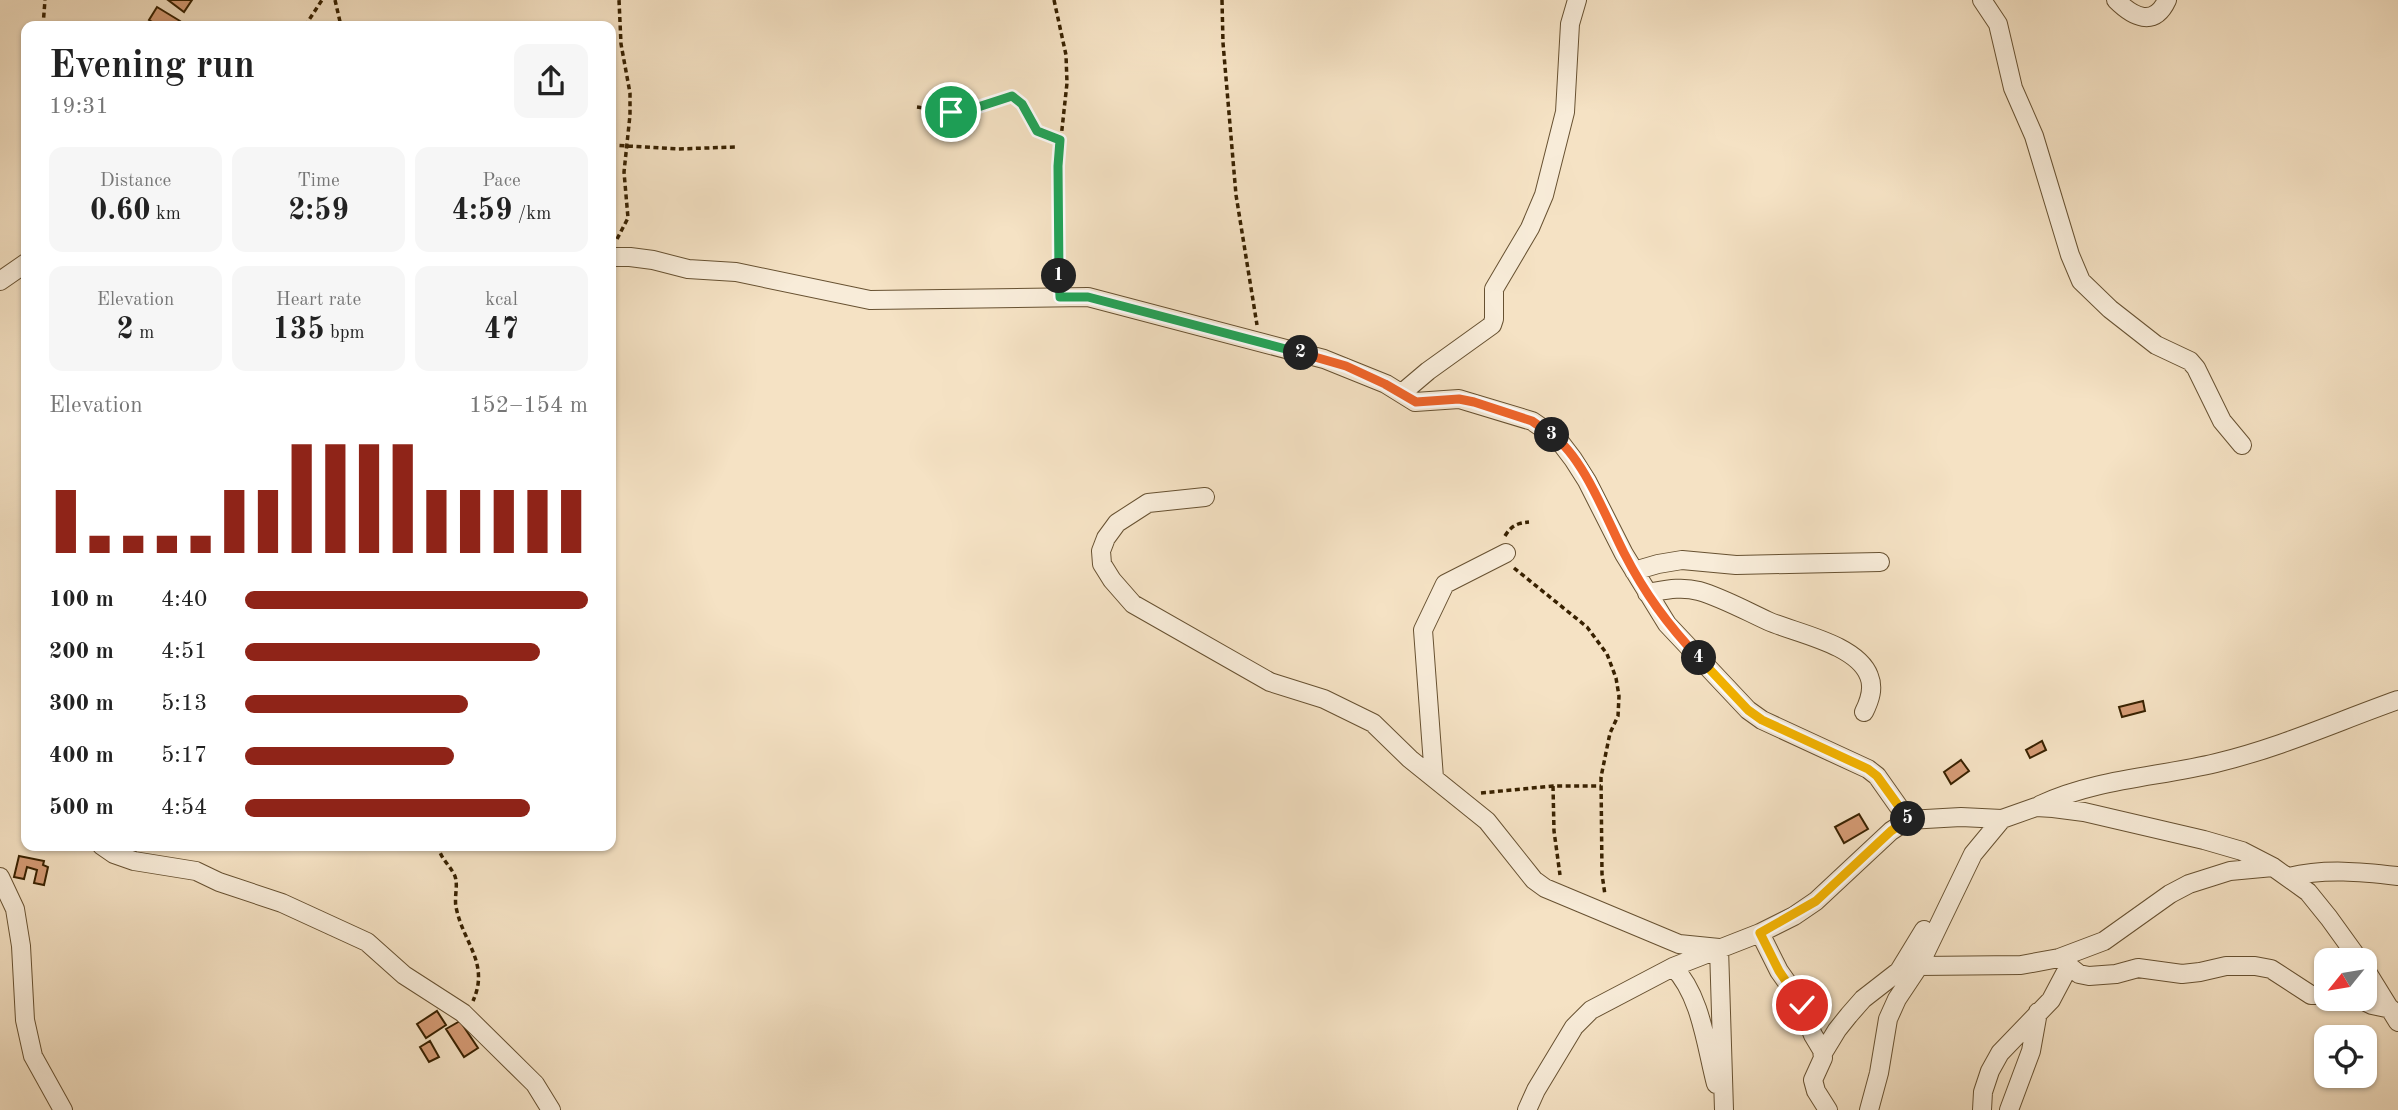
<!DOCTYPE html>
<meta charset="utf-8">
<style>
:root{--surface:#fff;--page:#f6f6f6;--text:#222;--muted:#767676;--accent:#8f2418}
body{margin:0;font-family:"Old Standard TT",serif;background:var(--page);color:var(--text);height:100vh;display:flex;flex-direction:column;font-size:26px;white-space:nowrap}
*{box-sizing:border-box;margin:0}
p{font-size:23px;color:var(--muted)}
.icon{flex:none;width:38px;height:38px;fill:none;stroke:currentColor;stroke-width:2;stroke-linecap:round;stroke-linejoin:round}
.map{position:relative;flex:1;overflow:hidden}
.panel{position:absolute;left:21px;top:21px;width:595px;height:830px;display:flex;flex-direction:column;background:var(--surface);border-radius:14px;box-shadow:0 2px 5px #0004}
.panel>*{flex:none}
.needle{width:46px;rotate:240deg}
.fabs{position:absolute;left:2314px;top:948px;display:grid;gap:14px}
.fabs a{display:grid;place-items:center;width:63px;height:63px;border-radius:14px;background:var(--surface);box-shadow:0 2px 5px #0004;font-size:35px}
.pin{position:absolute;display:grid;place-items:center;width:60px;height:60px;color:#fff;margin:-30px;border:4px solid #fff;border-radius:50%;box-shadow:0 2px 7px #0007}
.km{position:absolute;width:35px;height:35px;margin:-18px;border-radius:50%;background:#222;color:#fff;font-size:19px;line-height:35px;text-align:center}
.round{display:grid;place-items:center;flex:none;width:74px;height:74px;border-radius:14px;background:var(--page)}
.headline{display:flex;align-items:center;justify-content:space-between;height:119px;padding:0 28px}
h1{font-size:38px;font-weight:600;line-height:52px}
.stats{display:grid;grid-template-columns:repeat(3,1fr);gap:10px;height:119px;padding:7px 28px}
.stats div{display:grid;align-content:center;border-radius:14px;background:var(--page);text-align:center}
.stats b{font-size:30px;font-weight:600}
.stats small{font-size:19px;font-weight:400}
.stats p{font-size:19px}
.chart{height:196px;padding:14px 28px}
.chart p{display:flex;justify-content:space-between}
.chart svg{width:100%;height:126px;margin-top:7px;stroke:var(--accent);stroke-width:6}
ul{padding:0 28px;list-style:none;font-size:23px}
li{display:grid;grid-template-columns:112px 84px 1fr;align-items:center;height:52px}
li i{height:18px;border-radius:9px;background:var(--accent)}
.map>svg:first-child{display:block}
.building{fill:#d59b75;stroke:#382100;stroke-width:2}
.lines{fill:none;stroke-linecap:round;stroke-linejoin:round}
.minor-casing{stroke:#675131;stroke-width:20}
.path{stroke:#382100;stroke-width:3.5;stroke-dasharray:5 3.5;stroke-linecap:butt}
.minor{stroke:#f8ecd9;stroke-width:18}
.split-1-casing{stroke:#fff;stroke-width:14}
.split-2-casing{stroke:#fff;stroke-width:14}
.split-3-casing{stroke:#fff;stroke-width:14}
.split-4-casing{stroke:#fff;stroke-width:14}
.split-5-casing{stroke:#fff;stroke-width:14}
.split-6-casing{stroke:#fff;stroke-width:14}
.split-1{stroke:#22a559;stroke-width:9}
.split-2{stroke:#22a559;stroke-width:9}
.split-3{stroke:#f0652b;stroke-width:9}
.split-4{stroke:#f0652b;stroke-width:9}
.split-5{stroke:#f5b400;stroke-width:9}
.split-6{stroke:#f5b400;stroke-width:9}
</style>
<div class="map">
<svg width="2398" height="1110" viewBox="0 0 2398 1110">
<rect width="100%" height="100%" fill="#f5e2c4"/>
<filter id="stains"><feTurbulence type="fractalNoise" baseFrequency=".00286" numOctaves="4"/><feColorMatrix values="0 0 0 0 .2 0 0 0 0 .09 0 0 0 0 .02 0 0 0 .5 -.17"/></filter>
<radialGradient id="worn" r=".72"><stop offset=".6" stop-color="#630" stop-opacity="0"/><stop offset="1" stop-color="#630" stop-opacity=".3"/></radialGradient>
<path class="building" d="M168 0H192L184 12Z
M157 7 180 21 177 26H159L149 20Z
M2143 701 2145 711 2122 717 2119 707Z
M2042 741 2046 750 2030 758 2026 750Z
M1961 760 1969 771 1951 784 1944 772Z
M1859 814 1868 829 1844 843 1835 827Z
M19 856 44 861 43 865 48 867 44 885 34 883 37 870 27 867 24 879 14 877Z
M437 1011 446 1025 426 1038 417 1024Z
M460 1021 478 1048 464 1057 446 1029Z
M430 1041 439 1057 429 1062 420 1047Z"/>
<g class="lines">
<defs>
<path id="minor" d="M1982 0 1998 24 2013 88 2034 136 2070 255 2081 281 2110 309 2156 345 2190 361 2196 368 2222 421 2242 445
M2116 0C2133 17 2154 28 2167 0
M611 257H630L653 260 688 269 736 272 870 300 1088 297 1324 359 1386 384 1415 402 1459 399 1532 421 1557 438 1573 459 1587 481 1624 554 1667 624 1748 710 1762 720 1868 769 1877 776 1908 820
M0 281 26 263
M1402 393 1428 371 1492 325 1494 319V289L1530 228 1544 195 1565 112 1570 24 1577 0
M1205 497 1148 503 1117 523 1106 538 1101 551 1102 564 1112 580 1133 604 1270 682 1324 699 1373 723 1410 759 1487 821 1534 880 1545 888 1679 944 1719 948 1724 1110
M1634 571 1658 564 1682 560 1736 565 1880 562
M1647 593C1665 590 1681 586 1699 591 1723 598 1746 611 1768 621 1795 633 1857 644 1869 676 1874 688 1870 700 1864 712
M1434 778 1423 630 1445 584 1506 553
M2040 805C2095 779 2158 777 2216 763 2282 747 2336 722 2398 700
M101 845 114 854 134 861 196 871 219 882 282 903 367 942 404 975 463 1013 535 1084 551 1110
M0 877 15 909 21 946 25 1020 33 1056 63 1110
M2289 877C2325 868 2362 872 2398 876
M1760 933 1779 971 1798 998 1813 1035 1822 1050 1823 1058 1813 1080 1816 1091 1828 1110
M2059 958 2079 974 2089 976 2116 974 2138 968 2182 974 2200 972 2226 966H2255L2271 969 2311 995H2326
M1919 966 2021 965 2059 958 2104 941 2170 894 2189 884 2230 871 2273 867
M1673 967C1701 995 1706 1046 1716 1084
M2364 967 2398 1022
M2360 999 2372 1005 2391 1009
M1823 1053 1837 1030 1849 1015 1863 999 1899 971 1924 930
M1527 1110 1536 1090 1574 1027 1591 1010 1673 967 1760 933 1794 916 1816 901 1891 831 1908 820 1961 817 2002 819 2036 807 2053 808 2084 812 2204 840 2242 851 2273 867 2308 892 2329 918 2360 961
M1869 1110 1879 1073 1888 1019 1897 999 1919 966 1973 854 2002 819
M1982 1110 1983 1092 1990 1071 2000 1053 2051 1000 2069 966
M2009 1110 2031 1051 2038 1012"/>
</defs>
<use href="#minor" class="minor-casing"/>
<path class="path" d="M335 0 341 26
M1054 0 1066 55 1067 83 1058 166 1059 279
M1222 0 1223 43 1236 195 1257 325
M43 26 45 0
M305 26 322 0
M917 107 951 112 962 110 1011 95 1022 104 1037 131 1060 140
M611 145 678 149 735 147
M617 239 628 218 624 172 630 115V93L621 44 619 0
M1505 536C1511 526 1517 523 1529 522
M1514 568 1587 627 1607 654 1616 678 1619 696 1618 716 1610 733 1601 777 1602 874 1605 895
M1553 786 1554 831 1560 875
M1481 793 1553 786H1601
M438 845C440 858 448 863 454 874 459 883 454 896 456 907 463 943 490 963 473 1001"/>
<use href="#minor" class="minor"/>
</g>
<g class="lines">
<defs>
<path id="split-1" d="M951 112 975 108 1012 96 1022 104 1037 131 1060 140 1058 166 1059 276"/>
<path id="split-2" d="M1059 276 1060 297H1088L1301 353"/>
<path id="split-3" d="M1301 353 1346 366 1385 384 1416 402 1459 399 1474 402 1532 421 1552 435"/>
<path id="split-4" d="M1552 435C1583 456 1607 520 1624 553 1645 594 1668 625 1699 658"/>
<path id="split-5" d="M1699 658 1748 710 1762 720 1868 769 1877 776 1908 819"/>
<path id="split-6" d="M1802 1005 1779 971 1760 933 1816 901 1891 831 1908 819"/>
</defs>
<use href="#split-1" class="split-1-casing"/>
<use href="#split-2" class="split-2-casing"/>
<use href="#split-3" class="split-3-casing"/>
<use href="#split-4" class="split-4-casing"/>
<use href="#split-5" class="split-5-casing"/>
<use href="#split-6" class="split-6-casing"/>
<use href="#split-1" class="split-1"/>
<use href="#split-2" class="split-2"/>
<use href="#split-3" class="split-3"/>
<use href="#split-4" class="split-4"/>
<use href="#split-5" class="split-5"/>
<use href="#split-6" class="split-6"/>
</g>
<rect width="100%" height="100%" filter="url(#stains)"/>
<rect width="100%" height="100%" fill="url(#worn)"/>
</svg>
<div class="fabs">
<a><svg class="needle" viewBox="-14 -14 28 28"><path d="M0-13l5 13h-10z" fill="#e53935"/><path d="M0 13l5-13h-10z" fill="#767676"/></svg></a>
<a><svg class="icon" aria-label="locate" viewBox="0 0 24 24"><circle cx="12" cy="12" r="6"/><path d="M12 2v4M12 18v4M2 12h4M18 12h4"/></svg></a>
</div>
<div class="pin" style="left:951px;top:112px;background:#1e9e55"><svg class="icon" aria-label="arrive" viewBox="0 0 24 24"><path d="M6 21V4h12l-3 4 3 4H6"/></svg></div>
<div class="pin" style="left:1802px;top:1005px;background:#d93025"><svg class="icon" aria-label="check" viewBox="0 0 24 24"><path d="M5 12l5 5 9-10"/></svg></div>
<b class="km" style="left:1059px;top:276px">1</b>
<b class="km" style="left:1301px;top:353px">2</b>
<b class="km" style="left:1552px;top:435px">3</b>
<b class="km" style="left:1699px;top:658px">4</b>
<b class="km" style="left:1908px;top:819px">5</b>
<section class="panel">
<div class="headline"><div><h1>Evening run</h1><p>19:31</p></div><a class="round"><svg class="icon" aria-label="share" viewBox="0 0 24 24"><path d="M12 15V3M7 8l5-5 5 5M5 13v7h14v-7"/></svg></a></div>
<div class="stats">
<div><p>Distance</p><b>0.60<small> km</small></b></div>
<div><p>Time</p><b>2:59</b></div>
<div><p>Pace</p><b>4:59<small> /km</small></b></div>
</div>
<div class="stats">
<div><p>Elevation</p><b>2<small> m</small></b></div>
<div><p>Heart rate</p><b>135<small> bpm</small></b></div>
<div><p>kcal</p><b>47</b></div>
</div>
<div class="chart"><p><span>Elevation</span>152–154 m</p>
<svg viewBox="0 0 160 44" preserveAspectRatio="none"><path d="M5 44V22M15 44V38M25 44V38M35 44V38M45 44V38M55 44V22M65 44V22M75 44V6M85 44V6M95 44V6M105 44V6M115 44V22M125 44V22M135 44V22M145 44V22M155 44V22"/></svg>
</div>
<ul>
<li><b>100 m</b>4:40<i style="width:100%"></i></li>
<li><b>200 m</b>4:51<i style="width:86%"></i></li>
<li><b>300 m</b>5:13<i style="width:65%"></i></li>
<li><b>400 m</b>5:17<i style="width:61%"></i></li>
<li><b>500 m</b>4:54<i style="width:83%"></i></li>
</ul>
</section>
</div>
